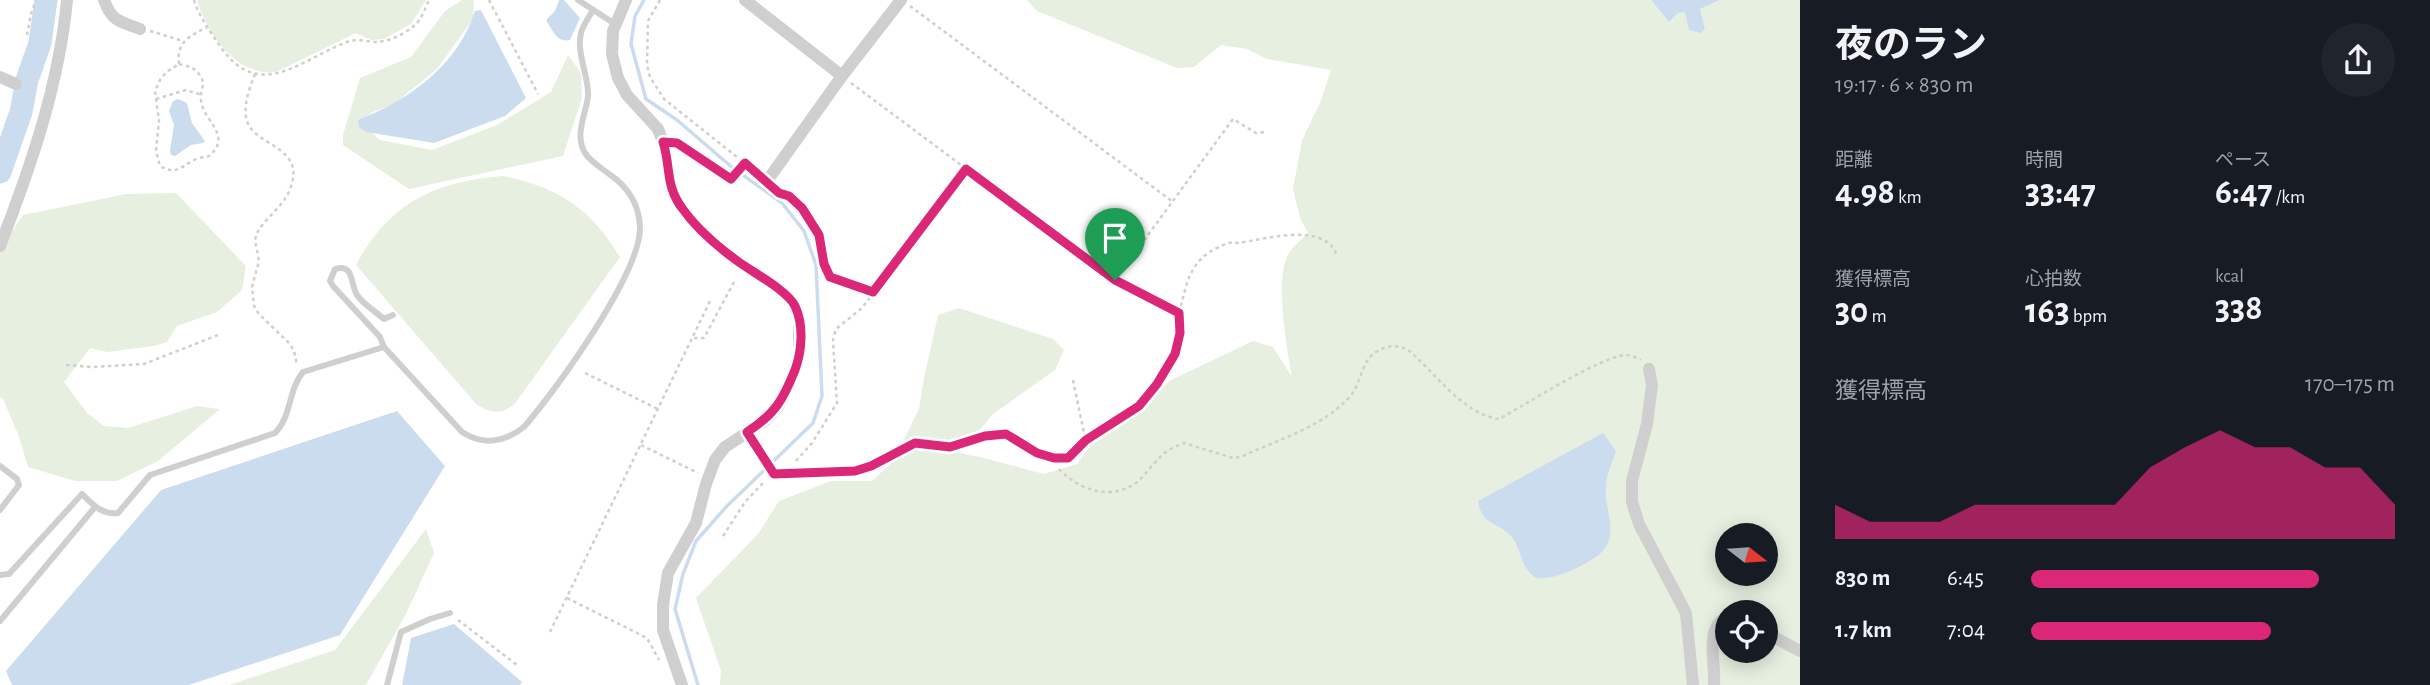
<!DOCTYPE html>
<html lang="ja">
<meta charset="utf-8">
<style>
:root{--surface:#171b24;--page:#20242c;--text:#f1f3f6;--muted:#9ea1a6;--accent:#db2777}
body{margin:0;font-family:"Alegreya Sans","Noto Sans JP",sans-serif;background:var(--page);color:var(--text);height:100vh;display:flex;flex-direction:column;font-size:26px;white-space:nowrap}
*{box-sizing:border-box;margin:0}
p{font-size:23px;color:var(--muted)}
.icon{flex:none;width:38px;height:38px;fill:none;stroke:currentColor;stroke-width:2;stroke-linecap:round;stroke-linejoin:round}
.map{position:relative;flex:1;overflow:hidden}
.side{display:flex;flex-direction:column;background:var(--surface);width:630px}
.side>*{flex:none}
.needle{width:46px;rotate:107deg}
.tools{position:absolute;left:1715px;top:523px;display:grid;gap:14px}
.tools a{display:grid;place-items:center;width:63px;height:63px;border-radius:50%;background:var(--surface);box-shadow:0 4px 18px #0003;font-size:35px}
.pin{position:absolute;display:grid;place-items:center;width:60px;height:60px;color:#fff;margin:-72px -30px;border-radius:50% 50% 50% 0;rotate:-45deg;box-shadow:0 0 7px #0007}
.pin .icon{rotate:45deg}
.round{display:grid;place-items:center;flex:none;width:74px;height:74px;border-radius:37px;background:var(--page)}
.head{display:flex;align-items:center;justify-content:space-between;height:119px;padding:0 35px}
h1{font-size:38px;font-weight:700;line-height:52px}
.stats{display:grid;grid-template-columns:repeat(3,1fr);gap:10px;height:119px;padding:7px 35px}
.stats div{display:grid;align-content:center}
.stats b{font-size:35px;font-weight:700}
.stats small{font-size:19px;font-weight:400}
.stats p{font-size:19px}
.chart{height:196px;padding:14px 35px}
.chart p{display:flex;justify-content:space-between}
.chart svg{width:100%;height:126px;margin-top:7px;fill:var(--accent);opacity:.7}
ul{padding:0 35px;list-style:none;font-size:23px}
li{display:grid;grid-template-columns:112px 84px 1fr;align-items:center;height:52px}
li i{height:18px;border-radius:9px;background:var(--accent)}
main{display:flex;flex:1;min-height:0}
.map>svg:first-child{display:block}
.green{fill:#e6efe0;fill-rule:evenodd}
.water{fill:#ccdcef}
.lines{fill:none;stroke-linecap:round;stroke-linejoin:round}
.stream{stroke:#ccdcef;stroke-width:3.5}
.river{stroke:#ccdcef;stroke-width:23}
.path{stroke:#cfcfcf;stroke-width:2.5;stroke-dasharray:3.5 3.5;stroke-linecap:butt}
.service{stroke:#cfcfcf;stroke-width:6}
.minor{stroke:#cfcfcf;stroke-width:12}
.route-casing{stroke:#fff;stroke-width:14}
.route{stroke:#db2777;stroke-width:9}
</style>
<main>
<div class="map">
<svg width="1800" height="685" viewBox="0 0 1800 685">
<rect width="100%" height="100%" fill="#fff"/>
<path class="green" d="M197 0H426L411 24 384 39 371 40 356 33 276 72C237 77 207 34 197 0Z
M462 0H474L473 19 437 69 394 104 373 112 359 121 380 140 432 150 497 125 551 92 568 55 581 73 582 98 563 156 409 189 343 145V135L360 78 411 57 445 11Z
M1027 0H1651L1669 22 1678 13 1685 11 1705 29 1700 9 1720 0H1800V685H720L721 671 696 598 758 534 779 501 831 481H872L894 460 919 409 924 378 938 315 959 308 1053 339 1064 350 1055 370 993 414 960 453 980 457 1044 474 1077 464 1091 445 1143 411 1169 381 1253 341 1273 347 1292 377C1287 348 1275 283 1287 257 1291 248 1301 240 1308 233L1300 218 1293 189 1302 140 1320 103 1331 70 1267 59 1247 49 1221 45 1194 67 1177 68 1037 11ZM1727 536H1766V574H1727ZM1727 612H1766V651H1727Z
M504 176C560 188 590 208 620 257L516 402C503 415 493 414 477 405L356 265C389 203 435 181 504 176Z
M176 193 246 266 242 290 217 312 177 326 167 342 154 346 107 352 90 348 64 382 87 413 104 426 128 428 197 406 220 409 158 461 117 481H75L28 467 18 434 3 399 0 397V250L23 215 126 194Z
M426 529 434 553 406 614 366 685H229L335 650Z"/>
<path class="water" d="M559 0H564L580 18 570 40C557 43 553 31 547 22V19L555 11Z
M1651 0H1720L1700 9 1705 29 1701 33 1689 30 1685 12 1678 13 1669 22Z
M481 10 526 98 505 116 434 143 366 132 359 127 358 120C409 100 458 65 475 11Z
M178 99 187 103 192 123 205 141 203 143 191 145 175 156 171 155 170 151 174 125 169 111 173 101Z
M397 411 445 466 340 635 189 685H12L6 671 161 490Z
M1603 433 1616 451C1612 463 1606 475 1606 487 1604 507 1616 526 1607 545 1601 560 1547 586 1533 576 1520 566 1521 545 1509 534 1495 521 1482 525 1478 501Z
M454 624 522 682 520 685H402L411 638Z"/>
<g class="lines">
<path class="stream" d="M644 0 635 16 631 44 646 99 677 120 734 169
M698 685 675 609 683 574 696 541 726 507 813 423 822 396 816 265 804 231 782 203 740 173"/>
<path class="river" d="M0 172 21 112 27 80 40 43 46 0"/>
<path class="path" d="M194 0C199 17 210 31 220 46 259 103 300 60 347 42 357 38 368 42 378 42 392 41 413 30 420 19 424 13 426 6 429 0
M489 0 538 94
M660 0 648 21 647 65 650 77 664 99 737 157
M910 6 1173 202
M150 31 183 41
M27 35 31 14 36 0
M179 64C187 66 194 67 199 74 207 84 200 89 201 100 202 114 215 123 218 136 220 144 215 151 209 156 204 157 197 158 192 161 179 169 175 174 160 166L156 151 159 121 155 91 161 78 168 71Z
M179 64C176 42 190 36 207 27
M255 74C250 87 244 102 246 117 250 147 308 144 290 189 284 206 266 217 257 233L255 240 259 261 252 287 254 306 259 314 290 344 294 351 297 365
M851 83 1117 281 1179 313 1180 333 1175 354 1157 384 1139 406 1086 440 1068 458H1064
M156 99 186 90 202 95
M777 190C781 193 787 195 791 198 806 209 818 227 822 245 824 257 822 267 830 277L873 292
M1115 280 1233 119 1256 133 1264 132
M1179 313C1187 285 1188 262 1217 248 1225 244 1230 241 1238 243 1266 239 1326 221 1337 256
M694 338H704L734 282
M66 365 92 367 144 364 218 335
M585 373 658 409
M1073 380 1085 438
M641 445 698 473
M796 461 812 443 837 403 833 340 836 329 862 308 966 168
M1059 469C1078 489 1107 500 1133 485 1147 476 1155 458 1169 450 1173 447 1179 445 1184 443L1233 458 1243 456C1279 439 1326 426 1352 394 1361 382 1362 360 1376 352 1387 345 1396 345 1407 349 1435 372 1462 414 1499 419 1525 405 1601 356 1626 355 1631 355 1637 358 1641 360
M723 536 745 502 763 483
M567 598 647 638 659 660
M458 620 517 665
M550 632 710 301"/>
<path class="service" d="M578 0 615 24
M384 347 380 337 333 286 330 281 335 269C354 263 350 283 357 295 363 304 376 312 384 319L393 315
M0 466 17 479 19 485 0 510
M0 575 9 574 82 494C93 505 102 515 118 513L150 475 275 433C292 416 288 390 303 372L384 347 462 432C483 446 505 442 524 427 556 390 641 273 640 227 639 204 627 186 609 174 600 167 591 162 585 153 574 134 586 115 588 96 589 75 576 54 581 33 583 25 589 17 593 10
M0 621 95 507
M387 685 401 632 430 619 450 613"/>
<path class="minor" d="M104 0C112 22 120 21 140 29
M626 0 613 31 612 54 618 78 627 95 658 129 665 147 671 190 682 209 707 236 734 258 784 293 794 304 799 320V358L788 388 778 407 765 421 725 447 715 460 706 484 696 523 668 573 663 605V630L682 685
M745 0 842 76
M0 77 16 84
M663 142 677 143 731 179 745 163 767 181 842 76 901 0
M0 246C31 166 59 85 67 0
M1649 369 1652 385 1647 424 1632 481V502L1639 524 1686 613 1693 685
M747 432 773 474 855 471 871 466 915 443 950 447 985 436 1006 434 1037 453 1053 458
M1766 633 1800 651
M1714 685C1716 665 1704 626 1727 617"/>
</g>
<g class="lines">
<defs>
<path id="route" d="M663 142 677 143 731 179 745 163 779 193 789 196 802 208 819 235 824 264 830 277 873 292 966 169 1115 280 1179 313 1180 333 1175 354 1157 384 1139 406 1086 440 1068 458H1054L1037 453 1006 434 985 436 950 447 915 443 871 466 855 471 774 474 747 432C775 414 783 400 795 370 802 351 804 325 795 306 787 290 752 272 736 260 717 246 696 228 682 208 665 185 671 167 663 142Z"/>
</defs>
<use href="#route" class="route-casing"/>
<use href="#route" class="route"/>
</g>
</svg>
<div class="tools">
<a><svg class="needle" viewBox="-14 -14 28 28"><path d="M0-13l5 13h-10z" fill="#e53935"/><path d="M0 13l5-13h-10z" fill="#9ea1a6"/></svg></a>
<a><svg class="icon" aria-label="locate" viewBox="0 0 24 24"><circle cx="12" cy="12" r="6"/><path d="M12 2v4M12 18v4M2 12h4M18 12h4"/></svg></a>
</div>
<div class="pin" style="left:1115px;top:280px;background:#1e9e55"><svg class="icon" aria-label="arrive" viewBox="0 0 24 24"><path d="M6 21V4h12l-3 4 3 4H6"/></svg></div>
</div>
<section class="side">
<div class="head"><div><h1>夜のラン</h1><p>19:17 · 6 × 830 m</p></div><a class="round"><svg class="icon" aria-label="share" viewBox="0 0 24 24"><path d="M12 15V3M7 8l5-5 5 5M5 13v7h14v-7"/></svg></a></div>
<div class="stats">
<div><p>距離</p><b>4.98<small> km</small></b></div>
<div><p>時間</p><b>33:47</b></div>
<div><p>ペース</p><b>6:47<small> /km</small></b></div>
</div>
<div class="stats">
<div><p>獲得標高</p><b>30<small> m</small></b></div>
<div><p>心拍数</p><b>163<small> bpm</small></b></div>
<div><p>kcal</p><b>338</b></div>
</div>
<div class="chart"><p><span>獲得標高</span>170–175 m</p>
<svg viewBox="0 0 160 44" preserveAspectRatio="none"><path d="M0 44V32L10 38L20 38L30 38L40 32L50 32L60 32L70 32L80 32L90 19L100 12L110 6L120 12L130 12L140 19L150 19L160 32V44z"/></svg>
</div>
<ul>
<li><b>830 m</b>6:45<i style="width:79%"></i></li>
<li><b>1.7 km</b>7:04<i style="width:66%"></i></li>
</ul>
</section>
</main>
